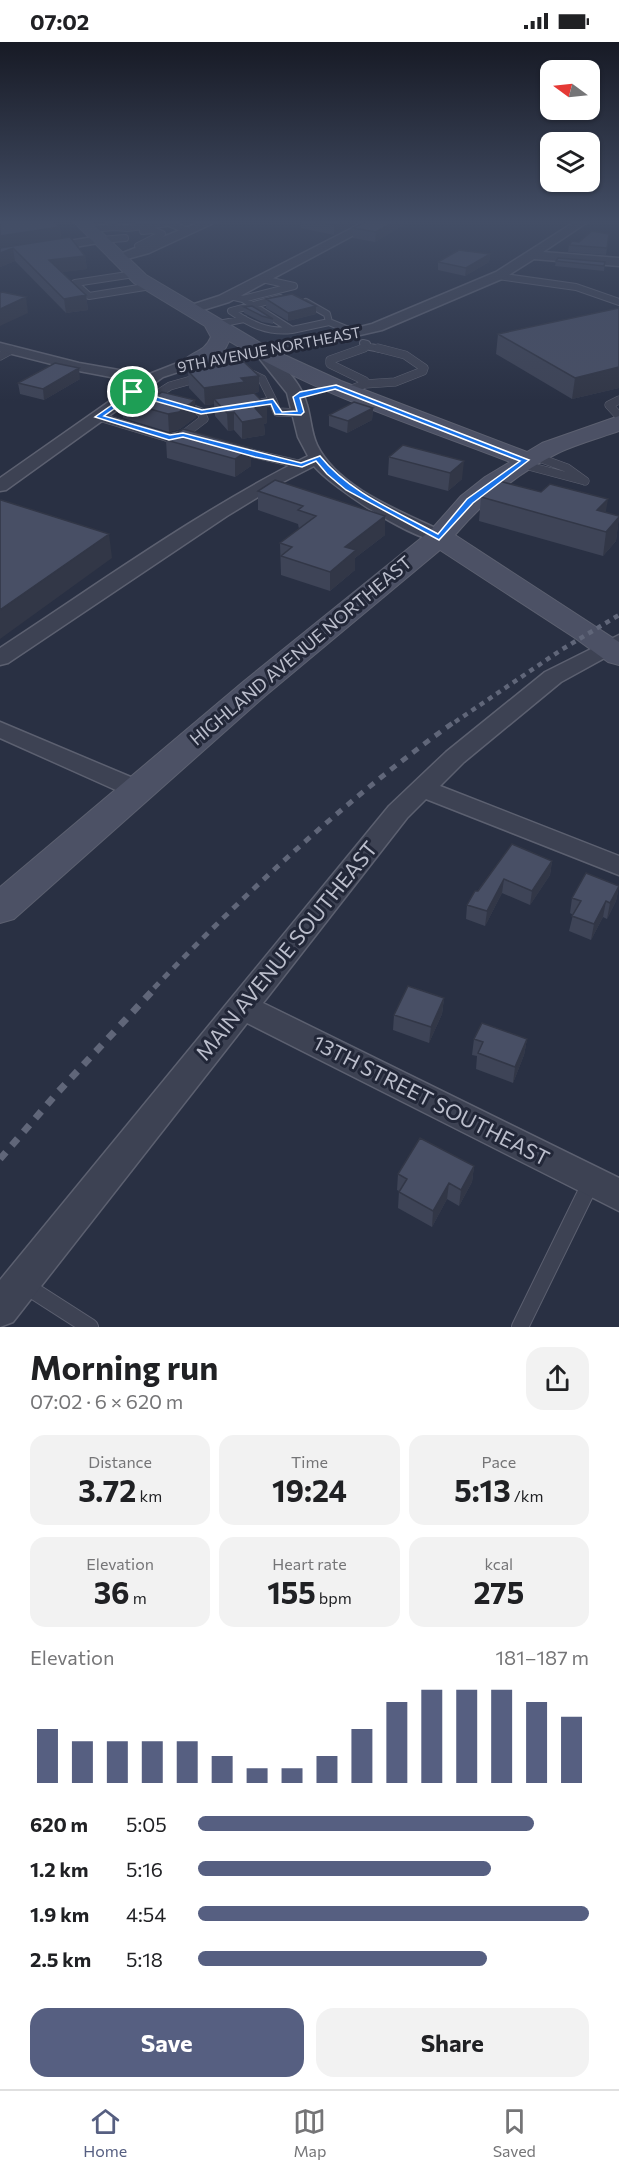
<!DOCTYPE html>
<meta charset="utf-8">
<style>
:root{--surface:#fff;--page:#f2f2f2;--text:#202124;--muted:#757577;--line:#e0e0e0;--accent:#565f81}
body{margin:0;font-family:Commissioner,sans-serif;background:var(--page);color:var(--text);height:100vh;display:flex;flex-direction:column;font-size:22px;white-space:nowrap}
*{box-sizing:border-box;margin:0}
p{font-size:20px;color:var(--muted)}
.icon{flex:none;width:33px;height:33px;fill:none;stroke:currentColor;stroke-width:2;stroke-linecap:round;stroke-linejoin:round}
.map{position:relative;height:1285px;overflow:hidden}
.drawer{display:flex;flex-direction:column;background:var(--surface);flex:1}
.drawer>*{flex:none}
.needle{width:39px;rotate:285deg}
.controls{position:absolute;left:540px;top:18px;display:grid;gap:12px}
.controls a{display:grid;place-items:center;width:60px;height:60px;border-radius:12px;background:var(--surface);box-shadow:0 2px 4px #0004;font-size:30px}
.pin{position:absolute;display:grid;place-items:center;width:51px;height:51px;color:#fff;margin:-26px;border:3px solid #fff;border-radius:50%;box-shadow:0 2px 6px #0007}
.round{display:grid;place-items:center;flex:none;width:63px;height:63px;border-radius:18px;background:var(--page)}
.head{display:flex;align-items:center;justify-content:space-between;height:102px;padding:0 30px}
h1{font-size:33px;font-weight:700;line-height:45px}
.metrics{display:grid;grid-template-columns:repeat(3,1fr);gap:9px;height:102px;padding:6px 30px}
.metrics div{display:grid;align-content:center;border-radius:15px;background:var(--page);text-align:center}
.metrics b{font-size:30px;font-weight:700}
.metrics small{font-size:16px;font-weight:400}
.metrics p{font-size:16px}
.chart{height:168px;padding:12px 30px}
.chart p{display:flex;justify-content:space-between}
.chart svg{width:100%;height:108px;margin-top:6px;stroke:var(--accent);stroke-width:6}
.primary-button{display:flex;gap:12px;margin-top:auto;padding:12px 30px}
.primary-button a{flex:1;height:69px;border-radius:18px;background:var(--accent);color:#fff;font-size:24px;font-weight:700;line-height:69px;text-align:center}
.primary-button a+a{background:var(--page);color:var(--text)}
ul{padding:0 30px;list-style:none;font-size:20px}
li{display:grid;grid-template-columns:96px 72px 1fr;align-items:center;height:45px}
li i{height:15px;border-radius:8px;background:var(--accent)}
.status{display:flex;justify-content:space-between;align-items:center;height:42px;padding:0 30px;background:var(--surface);direction:ltr}
.status svg{height:16px;fill:currentColor}
.tab-bar{display:flex;justify-content:space-around;align-items:center;height:84px;border-top:2px solid var(--line);background:var(--surface);font-size:16px;color:var(--muted)}
.tab-bar a{display:grid;justify-items:center;gap:3px}
.tab-bar .selected{color:var(--accent)}
.map>svg:first-child{display:block}
.lines{fill:none;stroke-linecap:round;stroke-linejoin:round}
.lane-far2-casing{stroke:#5c6070;stroke-width:8}
.lane-far1-casing{stroke:#5c6070;stroke-width:9}
.lane-casing{stroke:#5c6070;stroke-width:18}
.street-casing{stroke:#5c6070;stroke-width:3}
.secondary-casing{stroke:#5c6070;stroke-width:2}
.lane-far2{stroke:#3d4253;stroke-width:6}
.lane-far1{stroke:#3d4253;stroke-width:8}
.lane{stroke:#3d4253;stroke-width:16}
.street{fill:#3d4253;fill-rule:evenodd}
.secondary{fill:#4c5165;fill-rule:evenodd}
.rail-far2{stroke:#606679;stroke-width:4.5;stroke-dasharray:5 5;stroke-linecap:butt}
.rail-far1{stroke:#606679;stroke-width:5;stroke-dasharray:7 7;stroke-linecap:butt}
.rail{stroke:#606679;stroke-width:7;stroke-dasharray:9 9;stroke-linecap:butt}
.wall{fill:#3e4457}
.shaded-wall{fill:#323747}
.building{fill:#484f65;stroke:#323747;stroke-width:1.5}
.route{fill:#1a73e8;stroke:#fff;stroke-width:1.5;fill-rule:evenodd}
.labels{text-anchor:middle;stroke-width:6;stroke-linejoin:round;paint-order:stroke}
.far-street-label{font-size:15px;fill:#bbbecc;stroke:#222738}
.street-label{font-size:18px;fill:#bbbecc;stroke:#222738}
.near-street-label{font-size:21px;fill:#bbbecc;stroke:#222738}
</style>
<div class="status"><b>07:02</b><svg viewBox="0 0 49 12"><path d="M0 12V9h3v3zM5 12V6h3v6zM10 12V3h3v9zM15 12V0h3v12zM26 1h20v11H26zM47 4h2v5h-2z"/></svg></div>
<div class="map">
<svg width="619" height="1285" viewBox="0 0 619 1285">
<rect width="100%" height="100%" fill="#293043"/>
<g class="lines">
<defs>
<path id="lane-far2" d="M115 185 127 186 169 181 188 189
M90 187 115 185 109 179
M143 189 153 188 162 192 138 204 148 207
M100 198 125 196
M134 232 75 241 89 254 151 244
M498 234 576 245 619 260
M230 254 243 257 292 288 329 280 356 291
M280 256 231 269C250 282 268 291 292 288
M243 257 294 244 262 237
M306 260 327 272 329 280
M214 283 244 277
M365 304 386 308
M359 308 367 302 363 301"/>
<path id="lane-far1" d="M0 314 11 308
M247 330 262 337 273 359
M365 342 395 340 423 329 424 326 405 313 378 306
M347 349 365 342V339L330 322V318L364 306
M153 355 170 344 202 335
M619 358 609 363 619 374
M249 363 273 359 277 370 301 371
M185 364 201 370 204 377 183 393 191 395
M99 375 169 396 183 393
M238 408 302 423
M534 414 567 426 585 439
M521 422 585 439"/>
<path id="lane" d="M26 1244 90 1285
M520 1285 591 1140"/>
<path id="street" d="M203 179H218L149 211 116 220 110 216Z
M366 179H380L229 260 190 272 183 268 185 265 219 254Z
M576 179H589L543 210 619 216V224L534 217 504 236 382 288 273 313C287 328 302 343 307 363 311 376 311 390 317 403 338 447 405 471 446 491L448 495 446 499C421 505 331 445 314 424L281 441 227 474 8 621 0 623V606C101 540 200 468 308 414L298 395 287 351 259 316 178 330 163 335 6 448 0 449V436L137 340 79 329 0 309V301L79 321 147 333 175 322 296 301 372 282 496 230Z
M100 194 104 196V200L0 218V210Z
M619 593V608L561 640 464 720 440 744 619 814V833L426 757 407 776 263 961 619 1136V1169L247 981 13 1280 0 1285V1238L389 764 446 710 545 630Z
M0 680 145 741 149 747 145 753 136 755 127 753 0 696Z"/>
<path id="secondary" d="M73 179H90L146 233 269 306 341 339 527 410 542 401 619 374V389C599 396 577 402 558 411 517 431 484 459 455 493L619 600V623L608 620 575 596 440 508 265 654 14 877 0 881V845L243 640 430 489 461 454 485 435 510 420C415 383 316 352 229 299 223 315 201 332 183 327L180 323C189 309 204 312 211 295L205 284 134 241Z"/>
</defs>
<use href="#lane-far2" class="lane-far2-casing"/>
<use href="#lane-far1" class="lane-far1-casing"/>
<use href="#lane" class="lane-casing"/>
<use href="#street" class="street-casing"/>
<use href="#secondary" class="secondary-casing"/>
<use href="#lane-far2" class="lane-far2"/>
<use href="#lane-far1" class="lane-far1"/>
<use href="#lane" class="lane"/>
<use href="#street" class="street"/>
<use href="#secondary" class="secondary"/>
<path class="rail-far2" d="M455 680 561 608 619 573"/>
<path class="rail-far1" d="M154 946C247 849 347 756 457 678"/>
<path class="rail" d="M0 1117 58 1050 156 945"/>
</g>
<path class="wall" d="M0 179 60 185 61 196 85 214 87 227 62 230 86 253 88 268 66 271 15 219 0 225Z
M301 179H362L334 193 301 186Z
M367 179H410L375 200 353 196V186Z
M609 192 606 213 568 210 569 203Z
M490 212 489 220 465 234 438 228V220Z
M556 219 605 220 604 229 555 224Z
M266 257 316 264V272L288 279 266 266Z
M244 265 273 277V282L262 280 244 271Z
M619 266V346L572 357 496 312 498 292Z
M188 329 259 334V350L254 351 267 381 264 382 265 393 242 397 234 388 228 389 215 374 214 362 205 363 189 346Z
M80 337 44 358 20 352 18 341Z
M121 359 196 375 180 387 169 390 123 376Z
M373 366 372 378 347 391 329 384V373Z
M166 398 251 406V424L235 435 167 416Z
M403 403 462 437 448 449 388 433 389 415Z
M258 449 385 474V493L355 516V528L330 549 281 533 280 501 299 487 298 482 258 468Z
M481 455 606 471 619 474 616 499 603 514 479 479Z
M512 802 552 819 550 833 530 863 502 851 485 884 466 877 467 863Z
M619 844 616 859 607 877 603 875 591 898 569 889 573 873 570 871 572 856Z
M444 956 442 972 429 1001 393 988 394 973Z
M474 997H527L524 1013 513 1041 476 1027 477 1014 472 1013Z
M474 1124 472 1140 459 1164 447 1157 432 1185 398 1166 399 1149 397 1148 398 1132Z"/>
<path class="shaded-wall" d="M117 179H135L117 180Z
M343 179H362L334 193V183Z
M395 179H410L375 200 376 190Z
M60 185 61 198 0 208V194Z
M13 206 15 219 0 225V211Z
M490 212 489 220 465 234 466 226Z
M85 214 87 227 51 232 49 218Z
M86 253 88 268 66 271 64 257Z
M26 255 28 271 0 284V267Z
M316 264V272L288 279V271Z
M619 325V346L572 357 575 336Z
M79 326 80 337 44 358 43 347Z
M259 334V350L214 357V362L205 363 204 346 241 336Z
M195 358 196 375 180 387 169 390 168 372Z
M267 364V381L264 382 265 393 242 397V380L255 366Z
M373 366 372 378 347 391 348 379Z
M234 370V388L228 389 227 371Z
M251 406V424L235 435V417Z
M464 419 462 437 448 449 450 431Z
M608 457 604 481 597 468Z
M385 474V493L355 516V528L330 549V530L345 505Z
M619 475 616 499 603 514 606 490Z
M109 492 112 516 0 597V568Z
M552 819 550 833 530 863 532 849Z
M504 837 502 851 485 884 487 869Z
M619 844 616 859 607 877 610 861Z
M606 859 603 875 591 898 594 882Z
M444 956 442 972 429 1001 431 985Z
M527 997 524 1013 513 1041 515 1025Z
M474 1124 472 1140 459 1164 461 1148Z
M449 1141 447 1157 432 1185 433 1169Z"/>
<path class="building" d="M0 179H53L60 185 0 194Z
M312 179H343L334 183Z
M367 179H395L376 190 353 186Z
M592 189 609 192 607 206 569 203 572 199 579 200Z
M70 195 85 214 49 218 86 253 64 257 13 206 0 211V206Z
M459 208 490 212 466 226 438 220Z
M558 216 605 220 604 224 556 219Z
M2 250 26 255 0 267V251Z
M292 252 316 264 288 271 266 257Z
M252 264 273 277 262 274 244 265Z
M619 266V325L575 336 498 292Z
M244 320 259 334 241 336 245 340 204 346 188 329Z
M55 321 79 326 43 347 18 341Z
M141 347 159 352 162 350 195 358 179 370 168 372 121 359Z
M254 351 267 364 255 366 264 376 242 380 234 370 227 371 214 357Z
M354 360 373 366 348 379 329 373Z
M183 387 251 406 235 417 166 398Z
M403 403 464 419 450 431 389 415Z
M275 438 385 474 345 505 356 508 330 530 281 514 292 505 280 501 316 474 298 468 303 464 258 449Z
M499 439 541 450 550 442 608 457 597 468 619 474V475L606 490 481 455Z
M1 458 109 492 0 568V459Z
M512 802 552 819 532 849 504 837 487 869 467 863 475 849H478Z
M586 831 619 844 610 861 606 859 594 882 572 874 581 859 572 856Z
M408 944 444 956 431 985 394 973Z
M482 981 527 997 515 1025 478 1011 483 1000 474 997Z
M420 1096 474 1124 461 1148 449 1141 433 1169 399 1150 407 1137 398 1132Z"/>
<linearGradient id="sky" x2="0" y2="1"><stop stop-color="#171a25"/><stop offset="0.5" stop-color="#434e66"/><stop offset="1" stop-color="#434e66" stop-opacity="0"/></linearGradient>
<rect width="619" height="359" fill="url(#sky)"/>
<path class="route" d="M336 343 529 418 473 461 439 498 346 448 327 432 316 419 302 425 255 415 183 395 169 398 95 375 133 348 202 368 273 357 282 370 297 369 293 355 300 350ZM335 347 520 419 467 457 438 492C396 469 350 451 320 414L301 421 183 391 170 393 104 374 134 353 201 372 271 362 275 372 301 373 304 370 300 356Z"/>
<g class="labels">
<g class="far-street-label">
<text transform="translate(269 308) rotate(-11)" y="5">9TH AVENUE NORTHEAST</text>
</g>
<g class="street-label">
<text transform="translate(301 609) rotate(-40)" y="6">HIGHLAND AVENUE NORTHEAST</text>
</g>
<g class="near-street-label">
<text transform="translate(287 909) rotate(-51)" y="7">MAIN AVENUE SOUTHEAST</text>
<text transform="translate(431 1059) rotate(27)" y="7">13TH STREET SOUTHEAST</text>
</g>
</g>
</svg>
<div class="controls">
<a><svg class="needle" viewBox="-14 -14 28 28"><path d="M0-13l5 13h-10z" fill="#e53935"/><path d="M0 13l5-13h-10z" fill="#757577"/></svg></a>
<a><svg class="icon" aria-label="layers" viewBox="0 0 24 24"><path d="M12 4l9 5-9 5-9-5zM3 14l9 5 9-5"/></svg></a>
</div>
<div class="pin" style="left:133px;top:350px;background:#1e9e55"><svg class="icon" aria-label="arrive" viewBox="0 0 24 24"><path d="M6 21V4h12l-3 4 3 4H6"/></svg></div>
</div>
<section class="drawer">
<div class="head"><div><h1>Morning run</h1><p>07:02 · 6 × 620 m</p></div><a class="round"><svg class="icon" aria-label="share" viewBox="0 0 24 24"><path d="M12 15V3M7 8l5-5 5 5M5 13v7h14v-7"/></svg></a></div>
<div class="metrics">
<div><p>Distance</p><b>3.72<small> km</small></b></div>
<div><p>Time</p><b>19:24</b></div>
<div><p>Pace</p><b>5:13<small> /km</small></b></div>
</div>
<div class="metrics">
<div><p>Elevation</p><b>36<small> m</small></b></div>
<div><p>Heart rate</p><b>155<small> bpm</small></b></div>
<div><p>kcal</p><b>275</b></div>
</div>
<div class="chart"><p><span>Elevation</span>181–187 m</p>
<svg viewBox="0 0 160 44" preserveAspectRatio="none"><path d="M5 44V22M15 44V27M25 44V27M35 44V27M45 44V27M55 44V33M65 44V38M75 44V38M85 44V33M95 44V22M105 44V11M115 44V6M125 44V6M135 44V6M145 44V11M155 44V17"/></svg>
</div>
<ul>
<li><b>620 m</b>5:05<i style="width:86%"></i></li>
<li><b>1.2 km</b>5:16<i style="width:75%"></i></li>
<li><b>1.9 km</b>4:54<i style="width:100%"></i></li>
<li><b>2.5 km</b>5:18<i style="width:74%"></i></li>
</ul>
<div class="primary-button"><a>Save</a><a>Share</a></div>
</section>
<nav class="tab-bar">
<a class="selected"><svg class="icon" aria-label="home" viewBox="0 0 24 24"><path d="M3 11l9-7 9 7M6 9v11h12V9"/></svg>Home</a>
<a><svg class="icon" aria-label="map" viewBox="0 0 24 24"><path d="M3 6l6-2 6 2 6-2v14l-6 2-6-2-6 2zM9 4v14M15 6v14"/></svg>Map</a>
<a><svg class="icon" aria-label="saved" viewBox="0 0 24 24"><path d="M7 4h10v16l-5-4-5 4z"/></svg>Saved</a>
</nav>
